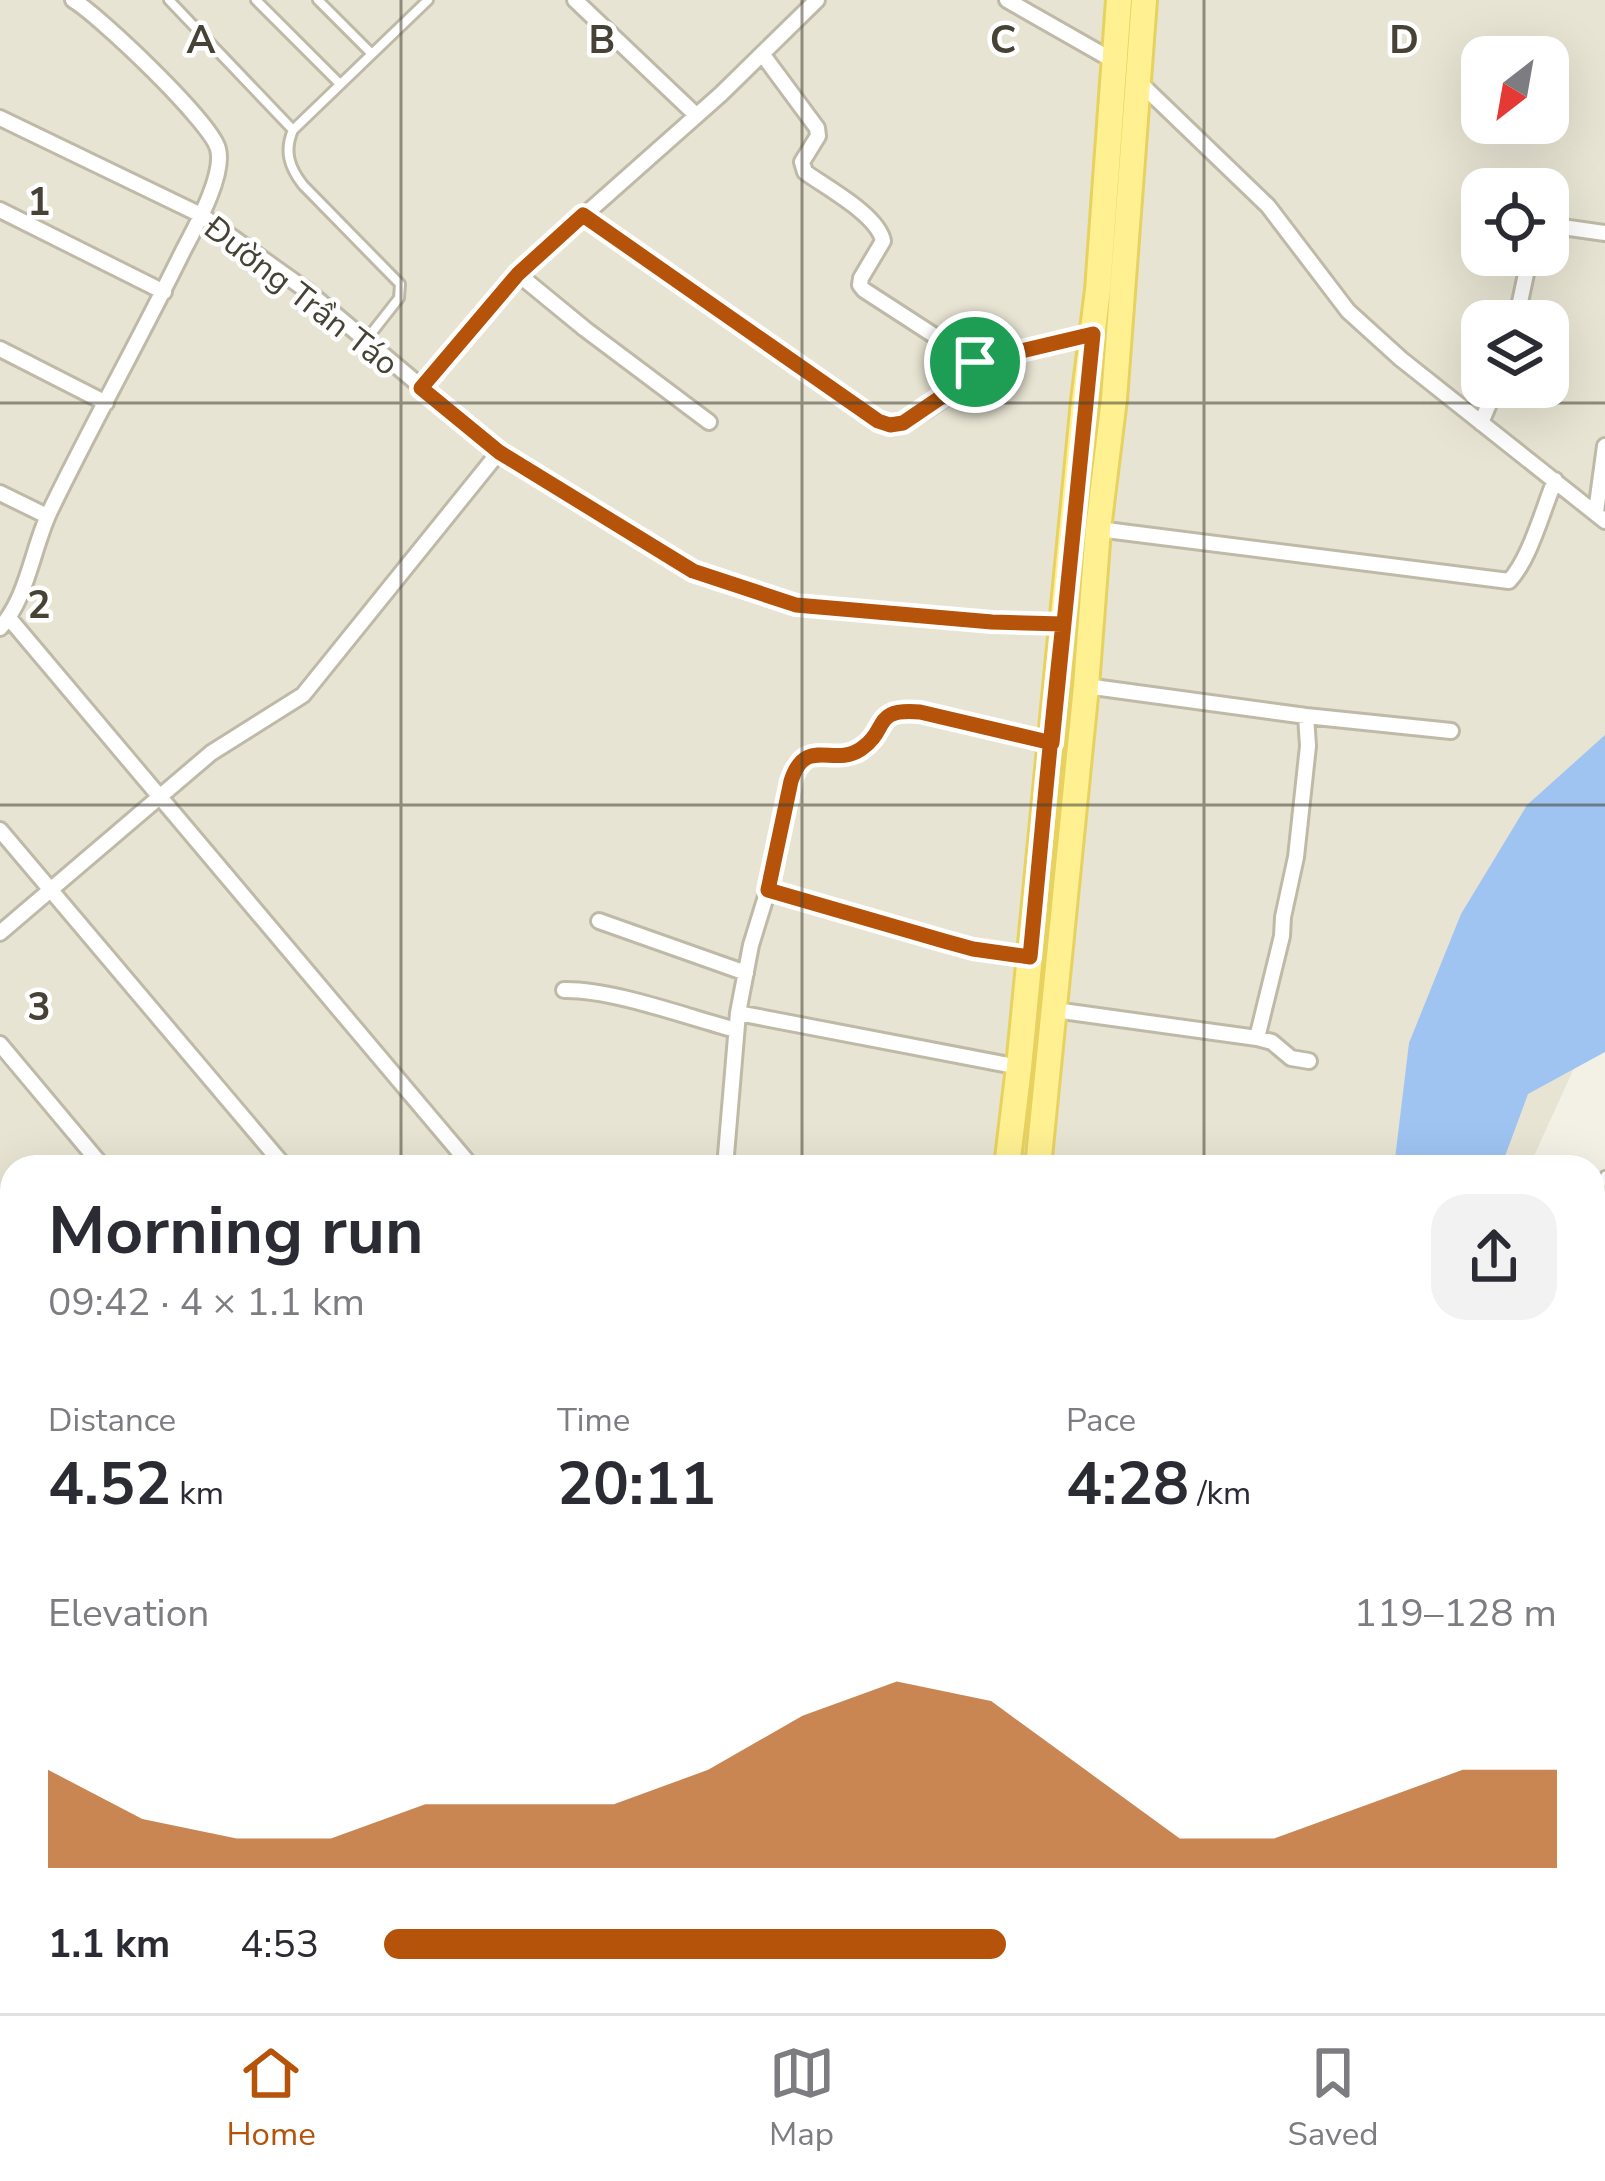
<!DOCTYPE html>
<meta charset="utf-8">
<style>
:root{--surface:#fff;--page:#f2f2f3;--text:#2b2b33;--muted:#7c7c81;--line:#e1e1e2;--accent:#b45309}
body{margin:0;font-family:"Nunito Sans",sans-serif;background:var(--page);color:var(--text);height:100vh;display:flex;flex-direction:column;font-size:45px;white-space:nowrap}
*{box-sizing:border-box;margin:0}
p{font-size:39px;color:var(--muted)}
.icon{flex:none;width:66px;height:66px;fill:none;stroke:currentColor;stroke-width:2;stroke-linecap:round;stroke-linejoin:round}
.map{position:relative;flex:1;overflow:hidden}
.side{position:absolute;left:0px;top:1155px;width:1605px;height:858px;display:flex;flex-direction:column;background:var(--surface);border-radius:36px 36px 0 0;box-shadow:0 12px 48px #0002}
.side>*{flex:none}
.needle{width:78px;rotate:211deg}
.buttons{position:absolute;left:1461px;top:36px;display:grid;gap:24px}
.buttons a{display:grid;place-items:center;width:108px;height:108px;border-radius:24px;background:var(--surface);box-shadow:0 12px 48px #0002;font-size:60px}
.pin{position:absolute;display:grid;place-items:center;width:102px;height:102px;color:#fff;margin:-51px;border:6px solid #fff;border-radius:50%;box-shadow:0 3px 12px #0007}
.round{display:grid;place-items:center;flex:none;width:126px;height:126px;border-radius:36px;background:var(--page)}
.headline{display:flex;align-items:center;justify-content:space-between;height:204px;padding:0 48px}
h1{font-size:66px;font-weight:700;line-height:90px}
.figures{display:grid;grid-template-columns:repeat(3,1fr);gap:18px;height:204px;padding:12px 48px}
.figures div{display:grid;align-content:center}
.figures b{font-size:60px;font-weight:700}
.figures small{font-size:33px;font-weight:400}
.figures p{font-size:33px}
.chart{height:336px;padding:24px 48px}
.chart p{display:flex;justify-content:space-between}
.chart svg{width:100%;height:216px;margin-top:12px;fill:var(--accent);opacity:.7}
ul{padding:0 48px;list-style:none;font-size:39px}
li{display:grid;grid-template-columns:192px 144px 1fr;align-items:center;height:90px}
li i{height:30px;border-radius:15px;background:var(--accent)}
.dock{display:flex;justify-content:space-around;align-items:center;height:168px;border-top:3px solid var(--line);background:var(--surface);font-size:33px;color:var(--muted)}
.dock a{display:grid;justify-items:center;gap:6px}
.dock .selected{color:var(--accent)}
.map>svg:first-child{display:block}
.residential{fill:#e7e4d3;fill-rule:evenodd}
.water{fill:#9fc4f2}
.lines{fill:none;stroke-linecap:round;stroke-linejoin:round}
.lane-casing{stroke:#bfbaa8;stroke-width:14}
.street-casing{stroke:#bfbaa8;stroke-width:20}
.primary-casing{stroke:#e7d25f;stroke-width:30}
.lane{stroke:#fff;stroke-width:8}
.street{stroke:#fff;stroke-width:14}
.primary{stroke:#fff092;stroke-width:24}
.route-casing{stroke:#fff;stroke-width:24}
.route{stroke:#b45309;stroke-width:15}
.grid{fill:none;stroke:#464235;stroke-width:3;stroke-opacity:0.55}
.labels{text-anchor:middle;stroke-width:9;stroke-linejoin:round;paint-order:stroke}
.street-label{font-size:33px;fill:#464235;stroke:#fff}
.grid-label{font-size:39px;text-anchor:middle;font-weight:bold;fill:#464235;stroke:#fff;stroke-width:9;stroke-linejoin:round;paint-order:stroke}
</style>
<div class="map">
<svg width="1605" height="2013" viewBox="0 0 1605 2013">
<rect width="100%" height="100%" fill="#f3f1e5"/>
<path class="residential" d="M0 0H1605V1000L1529 1167H12V2001H1593V1483L1605 1486V2013H0ZM1482 57H1548V123H1482ZM1482 189H1548V255H1482ZM1482 321H1548V387H1482Z"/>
<path class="water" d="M1605 735V1052L1528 1094 1501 1167H1394L1409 1043 1461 914 1527 805Z"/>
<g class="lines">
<defs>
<path id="lane" d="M169 0 293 130
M256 0 339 83
M318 0 371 53
M366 340 399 298 400 284 303 185C289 167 284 151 293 130L428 0
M1593 1199 1605 1176
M1593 1211 1602 1253 1601 1302 1605 1323"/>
<path id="street" d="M575 0 696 115
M1007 0 1114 61
M763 55 817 128 818 136 802 162 805 172C827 188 878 215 883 241L861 278 860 285 864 290 975 362
M1137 80 1268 206 1348 311 1401 359 1605 521
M0 118 201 215 306 290 499 452 693 570 795 605 992 623 1063 624
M0 210 164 292
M582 215 861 411C869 416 878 423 888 425 904 427 947 399 957 386 964 377 966 370 975 362L1092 334
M1548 225 1605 233
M518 274 585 329 709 422
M1516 321 1530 255
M0 349 106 403
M421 388 518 274 721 94 817 0
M1481 423 1496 387
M0 493 47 516
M1596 512 1605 446
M1098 529 1509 581C1530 559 1543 509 1555 480
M9 618 472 1167
M0 628C28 597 32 549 50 511 92 424 140 339 183 251 195 228 225 175 218 149 212 123 99 15 73 0
M1086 686 1306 716 1451 731
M0 830 285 1167
M768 890 973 949 1030 957
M599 921 746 973
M0 933 211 753 303 695 499 452
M564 990C612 989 687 1017 736 1030
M1055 1010 1257 1038 1272 1042 1291 1058 1309 1061
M738 1013 1019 1067
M1257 1038 1282 936 1283 917 1296 857 1308 746 1306 716
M0 1044 103 1167
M1039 1165 1058 1167
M725 1167 738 1013 751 945 768 890 796 765C817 745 838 762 860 749 890 732 870 708 920 712L1051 743
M0 1267 12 1281
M1593 1438 1605 1433
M0 1633V1637
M1593 1811H1605
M0 1825 12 1809
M310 2001 322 2013
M610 2001 621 2013
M750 2001 759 2013
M1019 2001 1022 2013
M1558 2001 1605 2013
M109 2013 119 2001
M819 2013 832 2001
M1363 2013 1366 2001"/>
<path id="primary" d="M1007 1167 1019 1067 1084 401 1098 290 1119 0
M1038 1167 1086 686 1098 529 1114 399 1144 0
M899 2013 900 2001
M942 2013 943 2001"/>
</defs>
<use href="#lane" class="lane-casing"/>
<use href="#street" class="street-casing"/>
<use href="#primary" class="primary-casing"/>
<use href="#lane" class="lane"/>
<use href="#street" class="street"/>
<use href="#primary" class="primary"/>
</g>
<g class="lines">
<defs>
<path id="route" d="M975 362 1093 334 1052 743 920 712C871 708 890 729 861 749 833 768 806 735 791 781L768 890 944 941 973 949 1030 957C1041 846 1050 735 1063 624L992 622 796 605 693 571 499 452 421 388 518 274 583 215 878 421 890 425 903 423 956 387 966 370 975 362"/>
</defs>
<use href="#route" class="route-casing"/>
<use href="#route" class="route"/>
</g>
<path class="grid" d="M401 0V1167M802 0V1167M1204 0V1167M0 403H1605M0 805H1605M0 1208H12M1593 1208H1605M0 1610H12M1593 1610H1605M401 2001V2013M802 2001V2013M1204 2001V2013"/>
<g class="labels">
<g class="street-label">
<text transform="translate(302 295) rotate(38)" y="12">Đường Trần Táo</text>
</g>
</g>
<g class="grid-label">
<text x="201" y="53">A</text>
<text x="602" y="53">B</text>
<text x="1003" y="53">C</text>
<text x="1404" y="53">D</text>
<text x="39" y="215">1</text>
<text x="39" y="618">2</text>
<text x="39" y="1020">3</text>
</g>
</svg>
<div class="buttons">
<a><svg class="needle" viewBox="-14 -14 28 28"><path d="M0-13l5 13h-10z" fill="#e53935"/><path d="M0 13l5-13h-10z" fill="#7c7c81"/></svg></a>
<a><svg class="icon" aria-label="locate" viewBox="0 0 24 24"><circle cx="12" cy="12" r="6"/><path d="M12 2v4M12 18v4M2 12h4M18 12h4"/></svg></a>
<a><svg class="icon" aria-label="layers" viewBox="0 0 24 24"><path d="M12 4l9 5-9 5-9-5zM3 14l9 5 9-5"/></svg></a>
</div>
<div class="pin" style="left:975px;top:362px;background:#1e9e55"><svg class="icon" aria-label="arrive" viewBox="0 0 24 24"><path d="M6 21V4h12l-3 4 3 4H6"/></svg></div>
<section class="side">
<div class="headline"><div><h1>Morning run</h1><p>09:42 · 4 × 1.1 km</p></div><a class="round"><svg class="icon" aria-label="share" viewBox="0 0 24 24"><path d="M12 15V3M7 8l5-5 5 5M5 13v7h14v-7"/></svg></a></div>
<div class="figures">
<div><p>Distance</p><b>4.52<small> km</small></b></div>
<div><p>Time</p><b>20:11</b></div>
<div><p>Pace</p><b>4:28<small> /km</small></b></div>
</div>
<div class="chart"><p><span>Elevation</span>119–128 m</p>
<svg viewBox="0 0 160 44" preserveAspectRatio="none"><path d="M0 44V24L10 34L20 38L30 38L40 31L50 31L60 31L70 24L80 13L90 6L100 10L110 24L120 38L130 38L140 31L150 24L160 24V44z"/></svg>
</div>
<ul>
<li><b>1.1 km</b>4:53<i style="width:53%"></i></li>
</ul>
</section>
</div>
<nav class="dock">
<a class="selected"><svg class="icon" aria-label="home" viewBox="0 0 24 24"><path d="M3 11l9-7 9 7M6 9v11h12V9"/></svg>Home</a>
<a><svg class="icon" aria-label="map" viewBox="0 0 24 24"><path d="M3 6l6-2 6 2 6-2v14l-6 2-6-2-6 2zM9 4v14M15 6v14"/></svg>Map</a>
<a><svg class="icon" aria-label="saved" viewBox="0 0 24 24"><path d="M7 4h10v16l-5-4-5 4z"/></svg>Saved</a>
</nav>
